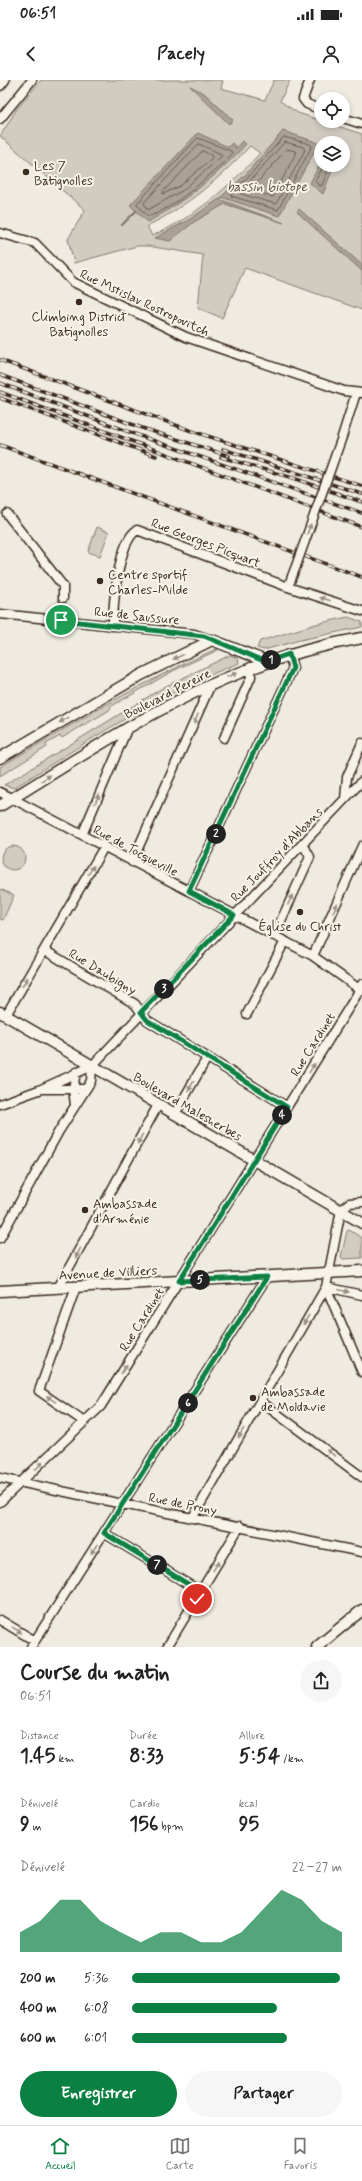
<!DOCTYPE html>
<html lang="fr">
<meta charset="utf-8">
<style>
:root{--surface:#fff;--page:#f6f6f6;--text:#222;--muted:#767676;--line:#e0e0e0;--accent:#0b8043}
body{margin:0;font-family:Mynerve,sans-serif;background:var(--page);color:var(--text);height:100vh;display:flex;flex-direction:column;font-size:15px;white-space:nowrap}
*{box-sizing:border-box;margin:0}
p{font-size:13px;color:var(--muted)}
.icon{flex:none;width:22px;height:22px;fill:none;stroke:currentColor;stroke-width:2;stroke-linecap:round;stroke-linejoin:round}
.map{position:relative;height:1567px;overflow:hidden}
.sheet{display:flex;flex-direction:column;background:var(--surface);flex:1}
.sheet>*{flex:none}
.controls{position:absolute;left:314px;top:12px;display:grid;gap:8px}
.controls a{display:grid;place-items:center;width:36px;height:36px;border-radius:50%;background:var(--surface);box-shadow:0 2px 6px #0003;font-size:20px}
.pin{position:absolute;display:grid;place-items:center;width:34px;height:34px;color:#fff;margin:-17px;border:2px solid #fff;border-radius:50%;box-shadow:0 1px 4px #0007}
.km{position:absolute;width:20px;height:20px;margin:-10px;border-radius:50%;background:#222;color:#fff;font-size:11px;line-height:20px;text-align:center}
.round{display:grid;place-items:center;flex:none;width:42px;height:42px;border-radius:21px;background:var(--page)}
.head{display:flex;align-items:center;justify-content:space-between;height:68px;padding:0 20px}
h1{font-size:22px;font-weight:800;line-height:30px}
.figures{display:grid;grid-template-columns:repeat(3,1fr);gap:6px;height:68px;padding:4px 20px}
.figures div{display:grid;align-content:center}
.figures b{font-size:20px;font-weight:800}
.figures small{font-size:11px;font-weight:400}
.figures p{font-size:11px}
.chart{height:112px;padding:8px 20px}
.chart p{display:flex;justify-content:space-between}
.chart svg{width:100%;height:72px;margin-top:4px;fill:var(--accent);opacity:.7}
.action{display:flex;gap:8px;margin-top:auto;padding:8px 20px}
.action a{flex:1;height:46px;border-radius:24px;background:var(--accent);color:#fff;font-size:16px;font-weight:800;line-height:46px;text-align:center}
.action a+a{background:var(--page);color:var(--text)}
ul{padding:0 20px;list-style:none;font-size:13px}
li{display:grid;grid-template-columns:64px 48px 1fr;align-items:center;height:30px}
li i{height:10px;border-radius:5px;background:var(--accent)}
.status{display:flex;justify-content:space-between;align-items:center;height:28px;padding:0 20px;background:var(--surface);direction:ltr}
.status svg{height:11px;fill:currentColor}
header{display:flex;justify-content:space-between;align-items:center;height:52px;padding:0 20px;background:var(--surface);font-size:18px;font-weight:800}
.menu{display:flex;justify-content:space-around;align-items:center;height:56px;border-top:1px solid var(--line);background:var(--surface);font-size:11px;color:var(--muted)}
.menu a{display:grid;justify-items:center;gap:2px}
.menu .on{color:var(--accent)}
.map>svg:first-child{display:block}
.green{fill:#d1cbc0;stroke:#867a6f;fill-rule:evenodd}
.water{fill:#aaa296;stroke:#7e7266}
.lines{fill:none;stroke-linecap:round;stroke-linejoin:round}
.shore{stroke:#675a4e;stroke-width:1}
.stream{stroke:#7e7266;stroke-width:2}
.minor-casing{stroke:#3b2a1e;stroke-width:11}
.major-casing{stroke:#3b2a1e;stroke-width:13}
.minor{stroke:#f7f3e8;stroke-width:8}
.major{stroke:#f7f3e8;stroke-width:10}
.rail-casing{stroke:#3b2a1e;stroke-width:3.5}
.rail{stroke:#f7f3e8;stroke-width:2;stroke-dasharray:6;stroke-linecap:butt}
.minor-bridge-casing{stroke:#3b2a1e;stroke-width:11;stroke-linecap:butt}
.minor-bridge{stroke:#f7f3e8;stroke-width:8}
.oneway{fill:#998e83}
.route-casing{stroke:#fff;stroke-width:8}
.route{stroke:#0b8043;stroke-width:5}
.poi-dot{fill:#3b2a1e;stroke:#f7f3e8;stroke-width:1.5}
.labels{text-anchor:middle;stroke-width:4;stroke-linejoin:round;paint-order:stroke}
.poi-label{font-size:13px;fill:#3b2a1e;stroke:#f7f3e8;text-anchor:start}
.street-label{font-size:13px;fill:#3b2a1e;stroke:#f7f3e8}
.water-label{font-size:14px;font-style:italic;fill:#625448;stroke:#f7f3e8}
</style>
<div class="status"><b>06:51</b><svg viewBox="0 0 49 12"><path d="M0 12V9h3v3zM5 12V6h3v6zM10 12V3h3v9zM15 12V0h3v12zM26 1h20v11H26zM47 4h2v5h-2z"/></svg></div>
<header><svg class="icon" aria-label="back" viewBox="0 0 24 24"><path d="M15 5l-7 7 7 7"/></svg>Pacely<svg class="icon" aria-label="person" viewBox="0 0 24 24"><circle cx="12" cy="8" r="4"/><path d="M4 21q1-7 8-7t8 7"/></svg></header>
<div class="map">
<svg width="362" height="1567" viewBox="0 0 362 1567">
<rect width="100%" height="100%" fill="#efebe0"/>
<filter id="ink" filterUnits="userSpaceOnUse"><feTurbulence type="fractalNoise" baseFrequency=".025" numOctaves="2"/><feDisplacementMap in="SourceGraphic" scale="8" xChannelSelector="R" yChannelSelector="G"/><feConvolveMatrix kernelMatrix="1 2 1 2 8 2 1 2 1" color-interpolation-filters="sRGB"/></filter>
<g filter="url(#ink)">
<path class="green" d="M41 0H221L223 1 221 8 265 20 274 0H290L280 21 298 33 362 54V230L245 188 222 238 198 228 203 175 147 166H137L74 183 68 159 85 130 0 56 17 29ZM321 63H343V85H321ZM250 66 260 73C229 107 195 137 152 156L147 146C188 126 219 99 250 66Z
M97 447 109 452 100 476 88 472Z
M348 537 362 542V547L300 560 264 570 257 568 260 561 316 544Z
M216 569 218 570 173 591 110 627 111 629 83 646 81 645 82 646 62 658 60 656 46 664 47 667 0 696V687C71 645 141 602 216 569Z
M230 575 238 578 239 583C159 614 86 662 14 708L4 705 164 607Z
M1 778a12 12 0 1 1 24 0a12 12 0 1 1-24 0Z
M0 809 14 815 3 840 0 839Z
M349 1150 362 1158V1178L343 1179 341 1177 347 1151Z"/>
<path class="water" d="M190 6 204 13 233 40 229 44Z
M283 51 319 63 279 136 221 117 245 95Z
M198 53 228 67 232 63 236 68 242 61 246 64C216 97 186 120 148 142L130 125Z
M321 82V85H334L323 114 310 103Z
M219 119 284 143 225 124 194 142 170 161 155 158 190 139Z
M299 129 362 185V191L297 132Z"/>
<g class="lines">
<path class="shore" d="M284 57 310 64 312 66 278 130 231 116V113L248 97Z
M198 58 231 71 232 74C217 90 169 133 148 136L137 124Z
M285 62 303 67 305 70 276 124 241 114V111Z
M199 64 221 74 222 76 183 110 148 130 144 123Z
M287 69 295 71 296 73 273 117 253 111V108Z
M203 71 212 76V78L180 106 163 114V112Z
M324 85 315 101 320 106 322 105 330 85"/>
<path class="stream" d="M122 145 136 131"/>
<defs>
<path id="minor" d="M310 0 303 19 307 24 321 30
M343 38 362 44
M0 39 32 0
M0 153 35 163 73 202 186 257 344 311 362 313
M342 357 356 313
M7 434 63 506V518
M288 507 296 486
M0 534 194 554 212 560
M61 540 62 529
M113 546C113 524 118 462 137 450L288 507 362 531
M224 658 251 597V587
M0 712 313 876 362 911
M345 719 347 697 362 663
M82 755 128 647
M132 782 211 604
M189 811 293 588 289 574
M274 856 310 777 303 764
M44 870 135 924 147 940 287 1027
M313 876 362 766
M247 934 285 861
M6 935 104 767
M44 1009H85
M0 1024 39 1010 92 986 362 701
M75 1025 73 1009 76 992
M175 1034 207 978
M0 1158 59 1051 91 1001 92 986
M76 1207 39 1311 83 1341
M326 1207 362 1292
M326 1207 362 1215
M58 1208 158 1025
M260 1321 362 1397
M0 1398 113 1422 362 1472
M0 1422 101 1326 356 916 362 904
M193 1437 326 1207 341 1130 349 1123 362 1122
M104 1453 201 1512
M0 1540 35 1561
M31 1567 267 1197
M167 1567 240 1446"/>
<path id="major" d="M0 5 4 0
M0 678 141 595 212 560 266 581
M0 726C119 653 220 582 362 558
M0 932 362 1143
M0 1211 362 1191
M317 1567 362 1530"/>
</defs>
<use href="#minor" class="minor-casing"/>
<use href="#major" class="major-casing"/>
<use href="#minor" class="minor"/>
<use href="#major" class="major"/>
<defs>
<path id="rail" d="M0 280 189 350 362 406
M0 295 142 348 229 376
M0 303 140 356 362 433
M0 312 362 447
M0 318 156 376
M0 365 362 497
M223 369 362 414
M221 377 293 398 362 422"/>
</defs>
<use href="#rail" class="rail-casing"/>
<use href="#rail" class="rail"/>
<defs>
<path id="minor-bridge" d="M296 486 342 357"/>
</defs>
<use href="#minor-bridge" class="minor-bridge-casing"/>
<use href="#minor-bridge" class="minor-bridge"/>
</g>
<defs><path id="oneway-solid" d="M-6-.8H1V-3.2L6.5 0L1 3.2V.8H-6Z"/></defs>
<g class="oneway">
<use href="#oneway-solid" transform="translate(309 449) rotate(-70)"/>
<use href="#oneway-solid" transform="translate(325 519) rotate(-162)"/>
<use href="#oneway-solid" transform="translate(178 577) rotate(155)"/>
<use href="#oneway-solid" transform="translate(232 595) rotate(-23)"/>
<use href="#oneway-solid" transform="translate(196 639) rotate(114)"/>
<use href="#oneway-solid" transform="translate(64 640) rotate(150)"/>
<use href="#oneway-solid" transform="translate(46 698) rotate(-32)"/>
<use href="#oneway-solid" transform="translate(97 719) rotate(-67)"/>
<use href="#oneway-solid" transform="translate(91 790) rotate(-59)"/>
<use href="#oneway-solid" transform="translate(290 820) rotate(-66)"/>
<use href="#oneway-solid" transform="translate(335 828) rotate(-66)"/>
<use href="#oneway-solid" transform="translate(25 902) rotate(-60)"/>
<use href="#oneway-solid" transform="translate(312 988) rotate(-58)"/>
<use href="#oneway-solid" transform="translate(191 1006) rotate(119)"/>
<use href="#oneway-solid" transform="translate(140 1059) rotate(118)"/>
<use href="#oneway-solid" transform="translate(78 1173) rotate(118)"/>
<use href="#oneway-solid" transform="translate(344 1211) rotate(14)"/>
<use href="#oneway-solid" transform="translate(306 1240) rotate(120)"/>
<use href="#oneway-solid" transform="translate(124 1289) rotate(-58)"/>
<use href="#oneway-solid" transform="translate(51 1319) rotate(-145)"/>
<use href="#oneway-solid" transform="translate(241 1353) rotate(120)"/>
<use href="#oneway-solid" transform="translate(331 1373) rotate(-144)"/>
<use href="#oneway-solid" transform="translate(39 1386) rotate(-45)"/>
<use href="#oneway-solid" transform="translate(94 1469) rotate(123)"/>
<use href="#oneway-solid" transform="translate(216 1486) rotate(-59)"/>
<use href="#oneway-solid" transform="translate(17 1550) rotate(32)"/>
</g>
</g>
<g class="lines" filter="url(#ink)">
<defs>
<path id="route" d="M61 540 204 556 266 582 289 574 293 588 189 811 234 835 141 932 147 940 287 1027 179 1201 267 1197 104 1453 201 1512 197 1519"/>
</defs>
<use href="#route" class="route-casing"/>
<use href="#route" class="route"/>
</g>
<g class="poi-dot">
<circle cx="26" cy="92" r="4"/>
<circle cx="79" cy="222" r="4"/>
<circle cx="100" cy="501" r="4"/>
<circle cx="300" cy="832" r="4"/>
<circle cx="85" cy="1130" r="4"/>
<circle cx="253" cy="1318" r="4"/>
</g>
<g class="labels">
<g class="poi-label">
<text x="34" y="90">Les 7<tspan x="34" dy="15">Batignolles</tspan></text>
<text x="79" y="241" text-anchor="middle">Climbing District<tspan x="79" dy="15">Batignolles</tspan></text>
<text x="108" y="499">Centre sportif<tspan x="108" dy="15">Charles-Milde</tspan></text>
<text x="300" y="851" text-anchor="middle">Église du Christ</text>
<text x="93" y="1128">Ambassade<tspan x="93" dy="15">d'Arménie</tspan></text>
<text x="261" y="1316">Ambassade<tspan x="261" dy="15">de Moldavie</tspan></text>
</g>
<g class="street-label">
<text transform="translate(145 222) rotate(25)" y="5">Rue Mstislav Rostropovitch</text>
<text transform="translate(206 462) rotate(21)" y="5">Rue Georges Picquart</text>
<text transform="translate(137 535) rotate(6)" y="5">Rue de Saussure</text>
<text transform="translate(167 613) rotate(-27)" y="5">Boulevard Pereire</text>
<text transform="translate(136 770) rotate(28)" y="5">Rue de Tocqueville</text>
<text transform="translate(276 774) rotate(-46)" y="5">Rue Jouffroy d'Abbans</text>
<text transform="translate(103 891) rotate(31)" y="5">Rue Daubigny</text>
<text transform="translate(312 964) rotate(-58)" y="5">Rue Cardinet</text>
<text transform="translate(188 1026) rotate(30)" y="5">Boulevard Malesherbes</text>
<text transform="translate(108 1192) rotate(-3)" y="5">Avenue de Villiers</text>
<text transform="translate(141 1239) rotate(-58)" y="5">Rue Cardinet</text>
<text transform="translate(183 1423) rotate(11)" y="5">Rue de Prony</text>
</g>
<g class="water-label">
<text x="267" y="111">bassin biotope</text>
</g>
</g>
</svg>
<div class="controls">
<a><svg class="icon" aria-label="locate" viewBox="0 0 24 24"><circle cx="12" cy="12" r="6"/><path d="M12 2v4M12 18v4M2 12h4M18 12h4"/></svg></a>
<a><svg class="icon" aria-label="layers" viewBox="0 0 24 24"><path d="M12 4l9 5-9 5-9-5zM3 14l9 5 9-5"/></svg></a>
</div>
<div class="pin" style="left:61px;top:540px;background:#1e9e55"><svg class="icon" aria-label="arrive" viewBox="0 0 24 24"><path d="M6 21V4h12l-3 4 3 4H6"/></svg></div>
<div class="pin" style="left:197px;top:1519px;background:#d93025"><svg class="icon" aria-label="check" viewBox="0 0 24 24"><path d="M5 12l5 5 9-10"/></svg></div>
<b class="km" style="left:271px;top:580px">1</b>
<b class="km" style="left:216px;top:754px">2</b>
<b class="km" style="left:164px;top:909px">3</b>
<b class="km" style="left:282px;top:1035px">4</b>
<b class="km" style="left:200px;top:1200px">5</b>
<b class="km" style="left:188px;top:1323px">6</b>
<b class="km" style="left:157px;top:1485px">7</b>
</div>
<section class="sheet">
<div class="head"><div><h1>Course du matin</h1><p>06:51</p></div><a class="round"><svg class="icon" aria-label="share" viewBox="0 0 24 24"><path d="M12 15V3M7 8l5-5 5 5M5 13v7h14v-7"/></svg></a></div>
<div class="figures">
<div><p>Distance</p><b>1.45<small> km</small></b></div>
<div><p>Durée</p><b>8:33</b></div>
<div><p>Allure</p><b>5:54<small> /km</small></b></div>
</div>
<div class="figures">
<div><p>Dénivelé</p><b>9<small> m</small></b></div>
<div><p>Cardio</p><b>156<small> bpm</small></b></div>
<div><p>kcal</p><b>95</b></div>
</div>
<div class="chart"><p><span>Dénivelé</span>22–27 m</p>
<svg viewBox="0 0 160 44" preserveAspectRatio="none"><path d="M0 44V32L10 25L20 12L30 12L40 25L50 32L60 38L70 32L80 32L90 38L100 38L110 32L120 19L130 6L140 12L150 25L160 32V44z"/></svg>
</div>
<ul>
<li><b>200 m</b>5:36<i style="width:99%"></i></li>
<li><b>400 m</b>6:08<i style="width:69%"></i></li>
<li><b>600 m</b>6:01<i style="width:74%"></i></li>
</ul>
<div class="action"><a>Enregistrer</a><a>Partager</a></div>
</section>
<nav class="menu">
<a class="on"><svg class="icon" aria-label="home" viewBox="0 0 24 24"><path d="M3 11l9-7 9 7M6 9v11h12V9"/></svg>Accueil</a>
<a><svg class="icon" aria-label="map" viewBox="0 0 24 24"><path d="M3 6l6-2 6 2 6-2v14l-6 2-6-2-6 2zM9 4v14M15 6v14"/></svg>Carte</a>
<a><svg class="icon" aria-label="saved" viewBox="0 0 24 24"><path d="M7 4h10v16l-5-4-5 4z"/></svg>Favoris</a>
</nav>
